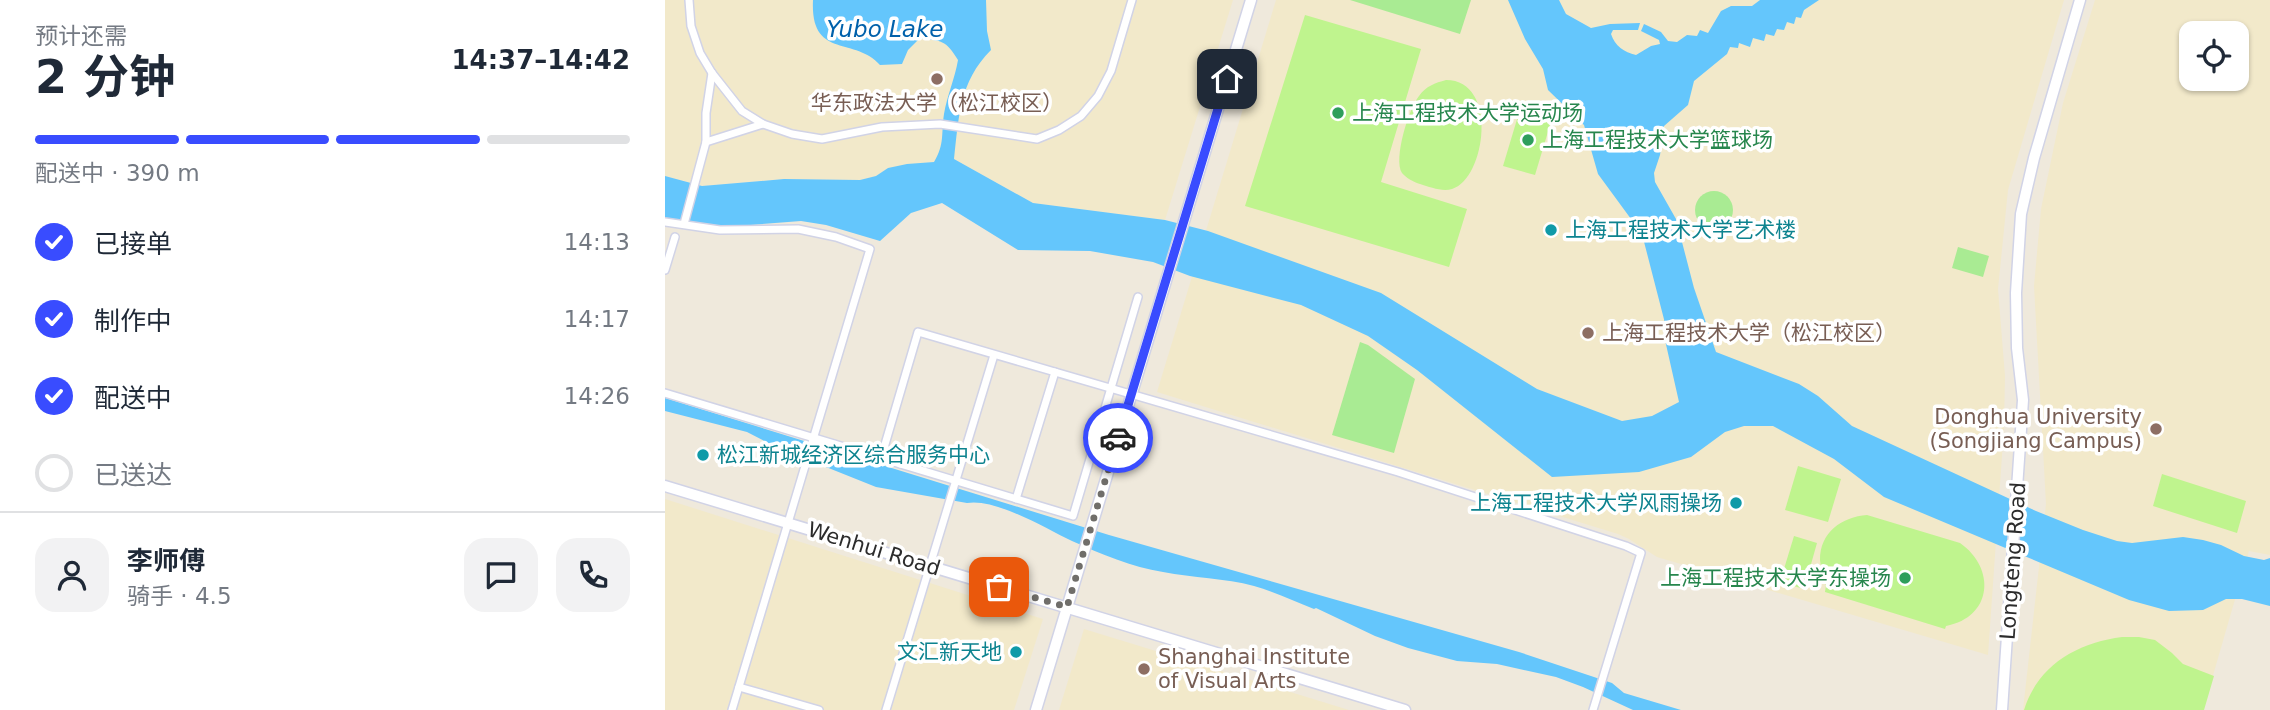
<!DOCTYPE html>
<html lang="zh">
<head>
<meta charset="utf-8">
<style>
  body { margin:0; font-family:"DejaVu Sans","Noto Sans SC",sans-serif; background:#f2f2f3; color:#1f2937; height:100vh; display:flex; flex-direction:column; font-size:26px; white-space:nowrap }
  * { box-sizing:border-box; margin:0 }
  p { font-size:23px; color:#747a83 }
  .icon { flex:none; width:38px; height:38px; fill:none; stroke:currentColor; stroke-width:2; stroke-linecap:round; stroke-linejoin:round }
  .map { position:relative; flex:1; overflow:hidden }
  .side { display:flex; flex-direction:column; background:#fff; width:665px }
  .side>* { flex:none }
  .buttons { position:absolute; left:1514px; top:21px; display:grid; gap:14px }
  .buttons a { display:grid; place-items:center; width:70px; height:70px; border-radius:14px; background:#fff; box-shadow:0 2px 5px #0004; font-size:35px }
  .pin { position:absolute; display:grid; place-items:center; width:60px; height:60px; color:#fff; margin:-30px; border-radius:14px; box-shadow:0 4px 10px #0006 }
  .courier { position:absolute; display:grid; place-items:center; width:70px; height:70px; margin:-35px; border:5px solid #394cff; border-radius:50%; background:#fff; color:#222; box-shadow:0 2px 9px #0007 }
  .overview em { font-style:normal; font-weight:700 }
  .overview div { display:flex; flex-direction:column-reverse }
  .overview { display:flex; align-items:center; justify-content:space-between; height:119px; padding:0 35px }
  h1 { font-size:46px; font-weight:700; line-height:52px }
  .bar { display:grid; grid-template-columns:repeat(4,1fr); gap:10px 7px; align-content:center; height:84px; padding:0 35px }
  .bar i { height:9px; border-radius:5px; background:#e0e1e3 }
  .bar .current { background:#394cff }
  .bar p { grid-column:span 4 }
  .line { display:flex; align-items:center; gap:18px; padding:0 35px; border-top:2px solid #e0e1e3 }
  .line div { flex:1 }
  .round { display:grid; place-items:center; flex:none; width:74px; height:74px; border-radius:21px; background:#f2f2f3 }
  ol { padding:0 35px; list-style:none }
  li { display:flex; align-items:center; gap:21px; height:77px }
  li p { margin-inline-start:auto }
  li .icon { padding:7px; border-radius:50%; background:#394cff; color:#fff; stroke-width:4 }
  li:last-child { color:#747a83 }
  li i { width:38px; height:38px; border:4px solid #e0e1e3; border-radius:50% }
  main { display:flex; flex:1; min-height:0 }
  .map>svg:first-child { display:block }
</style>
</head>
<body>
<main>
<section class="side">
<div class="overview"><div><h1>2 分钟</h1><p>预计还需</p></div><em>14:37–14:42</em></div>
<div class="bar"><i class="current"></i><i class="current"></i><i class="current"></i><i></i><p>配送中 · 390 m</p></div>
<ol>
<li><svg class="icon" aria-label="check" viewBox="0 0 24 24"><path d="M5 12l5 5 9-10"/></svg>已接单<p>14:13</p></li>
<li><svg class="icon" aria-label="check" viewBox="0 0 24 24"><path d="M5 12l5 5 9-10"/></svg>制作中<p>14:17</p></li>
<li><svg class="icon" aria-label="check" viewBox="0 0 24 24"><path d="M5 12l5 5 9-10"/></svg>配送中<p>14:26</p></li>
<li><i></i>已送达</li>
</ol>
<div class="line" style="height:126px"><a class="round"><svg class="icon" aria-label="person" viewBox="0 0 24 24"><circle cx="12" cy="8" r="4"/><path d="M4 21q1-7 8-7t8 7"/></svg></a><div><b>李师傅</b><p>骑手 · 4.5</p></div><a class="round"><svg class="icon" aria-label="chat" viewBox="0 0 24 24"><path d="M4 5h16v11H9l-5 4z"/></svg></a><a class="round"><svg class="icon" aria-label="phone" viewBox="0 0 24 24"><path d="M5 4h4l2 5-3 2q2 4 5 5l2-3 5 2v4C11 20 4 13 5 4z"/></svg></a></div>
</section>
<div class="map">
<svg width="1605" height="710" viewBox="0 0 1605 710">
  <rect width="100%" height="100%" fill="#efe9dc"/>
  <g fill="#f2e9ca" fill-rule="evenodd">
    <path d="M0 0H568L500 220 368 203 289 159 223 168 211 176 195 180 119 179 37 186 0 176Z"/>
    <path d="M611 0H1399L1343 190 1333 289 1340 376 1339 427 1323 655 992 557 964 539 953 534 492 392Z"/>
    <path d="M1430 0H1605V555L1584 551 1538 710H1358L1381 504 1369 286 1376 209 1398 103ZM1526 33H1572V79H1526Z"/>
    <path d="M0 499 378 619 349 710H0Z"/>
    <path d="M419 629 684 710H394Z"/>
  </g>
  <g fill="#a9eb93">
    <path d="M685 0H806L795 34Z"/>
    <circle cx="1049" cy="210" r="19"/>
    <path d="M1293 247 1324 256 1318 277 1287 268Z"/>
    <path d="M695 342 703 345 750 379 729 453 667 435Z"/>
  </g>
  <g fill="#bff48e">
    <path d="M640 15 756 49 716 182 802 209 784 267 580 206Z"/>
    <path d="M781 80C834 80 821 179 787 189 777 192 765 187 755 184 749 182 741 178 737 173 728 159 744 108 754 96 761 86 770 83 781 80Z"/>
    <path d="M856 106 888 115 870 175 838 166Z"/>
    <path d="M1133 466 1176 479 1163 522 1120 510Z"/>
    <path d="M1497 474 1581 501 1572 533 1488 506Z"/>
    <path d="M1202 515 1295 543C1331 568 1328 617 1281 626L1280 629 1160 592C1163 579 1156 572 1155 560 1155 532 1177 517 1202 515Z"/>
    <path d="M1129 536 1152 543 1139 589 1115 582Z"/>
    <path d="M1457 637H1474L1490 640 1507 653 1518 664 1549 676 1539 710H1359C1373 665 1412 643 1457 637Z"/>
  </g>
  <g fill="#64c6fc">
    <path d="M148 0H321L322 31 326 50C294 82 294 117 289 159L368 203 500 220 543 231 716 293 872 389 957 421 987 416 1014 402 1000 340 1002 335 1001 327 977 234 933 174 919 125 883 90 878 69 860 39 843 0H894L901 14 926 28 945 24 975 23 973 30H948L946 34C950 46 959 52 971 55L986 46 995 44 994 40 976 31 979 24 996 32 1003 41 1012 42 1022 35 1032 36 1035 30 1043 33 1056 11 1066 6H1087L1095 0H1154L1139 10 1136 18 1131 17 1129 24 1122 22 1119 30 1112 29 1109 36 1101 34 1099 41 1088 38 1085 47 1074 43 1073 48 1065 47 1062 54 1029 81 1023 105 999 126 995 155 989 173 990 182 1011 219 1029 288 1051 352 1134 384 1153 396 1187 426 1371 511 1418 530 1452 541 1467 543 1518 537 1538 540 1556 545 1579 556 1599 560 1605 558V606L1577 599H1561L1538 610 1504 611 1464 600 1219 497 1169 459 1108 426H1079L1060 432 1026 457 974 472 887 477 752 370 703 336 636 305 525 276 488 262 425 251 353 250 277 203 246 213 215 241 161 225 136 221 72 226H28L0 220V176L37 186 119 179 195 180 211 176 223 168 242 164 269 162C280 144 276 133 279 114 282 96 290 78 293 60 281 40 276 40 254 39L243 50 237 64 215 65C190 36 145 60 148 0Z"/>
    <path d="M0 398 444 535 854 652 947 683 959 693 1016 710H968L918 687 891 677 832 664 792 661 743 648 710 636 651 608 649 609C629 601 610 592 589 586 560 578 528 578 498 572 467 567 436 554 407 541 381 529 331 498 302 503L211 487 111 447 82 432 0 411Z"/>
  </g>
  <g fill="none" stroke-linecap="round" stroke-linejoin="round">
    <defs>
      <g id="minor">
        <path d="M24 0 26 26 35 53 47 73 77 111 98 124 127 134 157 139 217 127 275 124 372 139 394 130 416 116 433 96 446 71 467 0"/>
        <path d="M41 142 98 124"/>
        <path d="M0 222 55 230 133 229 171 237 205 249 67 710"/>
        <path d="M19 224 41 142V113L47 73"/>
        <path d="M0 270 10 237"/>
        <path d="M0 393 408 516 473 297"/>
        <path d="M216 458 253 332 390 372"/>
        <path d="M351 499 390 372 733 472 961 546 976 553 928 710"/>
        <path d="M74 687 154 710"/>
        <path d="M221 710 329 355"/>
      </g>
      <g id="secondary">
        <path d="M0 486 740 710"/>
        <path d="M371 710 586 0"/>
        <path d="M1337 710 1358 400 1352 348 1351 293 1356 214 1369 158 1415 0"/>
      </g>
    </defs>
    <use href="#minor" stroke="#d1d3e6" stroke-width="10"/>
    <use href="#secondary" stroke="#d1d3e6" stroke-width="13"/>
    <use href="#minor" stroke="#fff" stroke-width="7"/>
    <use href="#secondary" stroke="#fff" stroke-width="10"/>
  </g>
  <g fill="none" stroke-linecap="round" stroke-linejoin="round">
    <path stroke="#706e6a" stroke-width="7" stroke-dasharray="0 12.6" d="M334 587 402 607 453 438"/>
    <path stroke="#394cff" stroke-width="9" d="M453 438 562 79"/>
  </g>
  <g fill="#8d6e63" stroke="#fff" stroke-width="2.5">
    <circle cx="272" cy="79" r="7"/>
    <circle cx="923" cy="333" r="7"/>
    <circle cx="1491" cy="429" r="7"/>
    <circle cx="479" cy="669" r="7"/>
  </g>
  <g fill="#2e9e5b" stroke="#fff" stroke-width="2.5">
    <circle cx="673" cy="113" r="7"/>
    <circle cx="863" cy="140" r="7"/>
    <circle cx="1240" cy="578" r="7"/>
  </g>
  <g fill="#0f9aa8" stroke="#fff" stroke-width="2.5">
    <circle cx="886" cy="230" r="7"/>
    <circle cx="38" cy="455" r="7"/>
    <circle cx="1071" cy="503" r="7"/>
    <circle cx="351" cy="652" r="7"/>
  </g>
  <g text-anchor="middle" stroke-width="7" stroke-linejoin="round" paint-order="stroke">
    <g font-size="21" fill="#785e54" stroke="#fff" text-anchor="start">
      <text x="272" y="110" text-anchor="middle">华东政法大学（松江校区）</text>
      <text x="937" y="340">上海工程技术大学（松江校区）</text>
      <text x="1477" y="424" text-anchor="end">Donghua University<tspan x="1477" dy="24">(Songjiang Campus)</tspan></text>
      <text x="493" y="664">Shanghai Institute<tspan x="493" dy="24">of Visual Arts</tspan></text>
    </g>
    <g font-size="21" fill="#27864d" stroke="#fff" text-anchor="start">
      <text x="687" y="120">上海工程技术大学运动场</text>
      <text x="877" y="147">上海工程技术大学篮球场</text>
      <text x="1226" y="585" text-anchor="end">上海工程技术大学东操场</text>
    </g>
    <g font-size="21" fill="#0d838f" stroke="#fff" text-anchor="start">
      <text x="900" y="237">上海工程技术大学艺术楼</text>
      <text x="52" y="462">松江新城经济区综合服务中心</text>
      <text x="1057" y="510" text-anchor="end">上海工程技术大学风雨操场</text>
      <text x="337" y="659" text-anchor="end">文汇新天地</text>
    </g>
    <g font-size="21" fill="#2c2c2c" stroke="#fff">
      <text transform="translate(209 549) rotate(17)" y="7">Wenhui Road</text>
      <text transform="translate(1348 561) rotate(-86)" y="7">Longteng Road</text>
    </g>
    <g font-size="23" font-style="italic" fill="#0061ab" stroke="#fff">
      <text x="220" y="37">Yubo Lake</text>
    </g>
  </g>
</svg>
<div class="buttons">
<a><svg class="icon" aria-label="locate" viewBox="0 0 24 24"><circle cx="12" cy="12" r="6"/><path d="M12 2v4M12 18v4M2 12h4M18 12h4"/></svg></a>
</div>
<div class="pin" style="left:334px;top:587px;background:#ea580c"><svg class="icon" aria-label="bag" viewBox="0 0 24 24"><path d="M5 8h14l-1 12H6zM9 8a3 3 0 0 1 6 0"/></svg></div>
<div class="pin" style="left:562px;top:79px;background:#1f2937"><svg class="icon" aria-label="home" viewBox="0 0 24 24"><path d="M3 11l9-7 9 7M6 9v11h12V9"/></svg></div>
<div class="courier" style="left:453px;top:438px"><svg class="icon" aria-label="car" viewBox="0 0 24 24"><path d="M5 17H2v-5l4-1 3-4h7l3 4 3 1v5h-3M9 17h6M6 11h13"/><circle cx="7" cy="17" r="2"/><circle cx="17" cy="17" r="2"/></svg></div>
</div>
</main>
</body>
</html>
